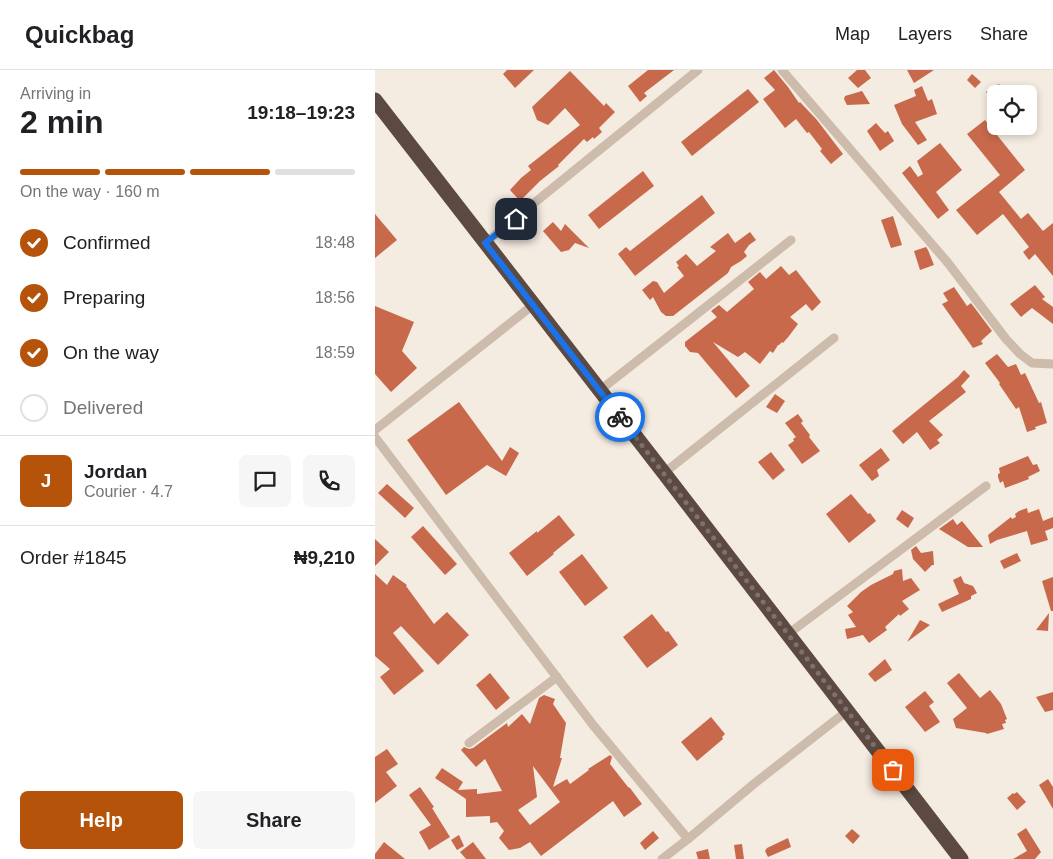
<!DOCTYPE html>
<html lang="en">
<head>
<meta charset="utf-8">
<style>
  body { margin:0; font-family:Arial,sans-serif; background:#f6f6f6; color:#202124; height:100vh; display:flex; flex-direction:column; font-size:19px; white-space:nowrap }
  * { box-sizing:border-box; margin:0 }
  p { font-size:16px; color:#757577 }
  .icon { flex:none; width:28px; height:28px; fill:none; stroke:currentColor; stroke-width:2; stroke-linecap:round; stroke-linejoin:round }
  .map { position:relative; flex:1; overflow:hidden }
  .panel { display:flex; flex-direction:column; background:#fff; width:375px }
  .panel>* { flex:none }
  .controls { position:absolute; left:612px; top:15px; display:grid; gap:10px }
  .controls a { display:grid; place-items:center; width:50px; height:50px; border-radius:8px; background:#fff; box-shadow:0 2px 8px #0003; font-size:25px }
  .pin { position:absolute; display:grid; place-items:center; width:42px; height:42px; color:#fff; margin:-21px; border-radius:10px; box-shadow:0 2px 8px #0006 }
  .courier { position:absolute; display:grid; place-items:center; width:50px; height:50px; margin:-25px; border:4px solid #1a73e8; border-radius:50%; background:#fff; color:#222; box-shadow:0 1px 6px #0007 }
  .headline em { font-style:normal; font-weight:600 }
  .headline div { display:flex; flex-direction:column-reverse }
  .headline { display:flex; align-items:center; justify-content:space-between; height:85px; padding:0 20px }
  h1 { font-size:32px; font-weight:600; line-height:38px }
  .bar { display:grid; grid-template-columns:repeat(4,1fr); gap:8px 5px; align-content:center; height:60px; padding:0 20px }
  .bar i { height:6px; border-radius:4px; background:#e0e0e0 }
  .bar .active { background:#b45309 }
  .bar p { grid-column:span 4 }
  .line { display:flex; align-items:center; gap:12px; padding:0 20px; border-top:1px solid #e0e0e0 }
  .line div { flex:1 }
  .round { display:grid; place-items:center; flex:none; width:52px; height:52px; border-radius:8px; background:#f6f6f6 }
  ol { padding:0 20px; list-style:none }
  li { display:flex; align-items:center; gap:15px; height:55px }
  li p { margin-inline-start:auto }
  li .icon { padding:5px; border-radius:50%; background:#b45309; color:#fff; stroke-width:4 }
  li:last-child { color:#757577 }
  li i { width:28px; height:28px; border:2px solid #e0e0e0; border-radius:50% }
  .cta { display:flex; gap:10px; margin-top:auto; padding:10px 20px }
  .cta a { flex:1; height:58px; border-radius:8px; background:#b45309; color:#fff; font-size:20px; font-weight:600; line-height:58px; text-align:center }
  .cta a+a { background:#f6f6f6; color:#202124 }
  header { display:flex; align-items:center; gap:30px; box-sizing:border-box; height:70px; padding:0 25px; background:#fff; border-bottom:1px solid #e0e0e0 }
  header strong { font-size:24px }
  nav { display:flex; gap:28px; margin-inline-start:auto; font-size:18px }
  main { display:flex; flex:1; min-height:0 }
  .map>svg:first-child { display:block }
</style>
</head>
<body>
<header>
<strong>Quickbag</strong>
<nav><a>Map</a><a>Layers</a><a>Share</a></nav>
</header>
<main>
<section class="panel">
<div class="headline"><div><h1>2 min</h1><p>Arriving in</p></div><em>19:18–19:23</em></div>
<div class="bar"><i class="active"></i><i class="active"></i><i class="active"></i><i></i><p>On the way · 160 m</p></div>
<ol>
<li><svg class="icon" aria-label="check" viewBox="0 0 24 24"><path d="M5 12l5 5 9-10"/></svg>Confirmed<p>18:48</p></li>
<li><svg class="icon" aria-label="check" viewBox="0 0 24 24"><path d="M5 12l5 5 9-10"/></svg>Preparing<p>18:56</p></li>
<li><svg class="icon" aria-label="check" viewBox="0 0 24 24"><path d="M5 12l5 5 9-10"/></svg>On the way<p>18:59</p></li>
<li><i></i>Delivered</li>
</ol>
<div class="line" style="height:90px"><b class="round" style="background:#b45309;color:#fff">J</b><div><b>Jordan</b><p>Courier · 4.7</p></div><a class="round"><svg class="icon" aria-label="chat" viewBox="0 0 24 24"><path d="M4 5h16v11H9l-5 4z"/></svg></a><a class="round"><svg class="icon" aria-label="phone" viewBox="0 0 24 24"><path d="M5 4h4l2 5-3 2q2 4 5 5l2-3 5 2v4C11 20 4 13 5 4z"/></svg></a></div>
<div class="line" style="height:65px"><div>Order #1845</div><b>₦9,210</b></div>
<div class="cta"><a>Help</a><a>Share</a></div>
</section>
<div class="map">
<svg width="678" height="789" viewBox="0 0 678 789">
  <rect width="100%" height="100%" fill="#f4ebe1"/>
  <g fill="#c8694b" fill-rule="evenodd">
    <path d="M132 0H159L140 18 128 4Z"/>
    <path d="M273 0H299L269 23 272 26 265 32 253 16Z"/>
    <path d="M399 0 413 17 424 33 425 32 442 50 468 84 456 94 445 81 447 79 434 62 432 63 421 49 410 58 388 29 400 20 389 8Z"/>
    <path d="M482 0H490L496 8 483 18 473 8Z"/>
    <path d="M532 0H559L539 13Z"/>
    <path d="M195 1 229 36 231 33 240 42 224 58 227 62 219 69 218 67 212 72 209 69 183 95 184 96 165 111 145 131 135 120 146 108 156 100 153 96 205 55 190 38 173 55 162 50 157 37Z"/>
    <path d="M597 4 606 12 600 18 592 10Z"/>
    <path d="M624 14 628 21 624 24H621V26L616 29 611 22Z"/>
    <path d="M547 16 553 31 557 29 562 44 540 52 552 70 543 75 527 54 519 35 541 26 539 20Z"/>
    <path d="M373 19 384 32 317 86 306 72Z"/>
    <path d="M487 21 495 34 472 35 469 29 470 26Z"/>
    <path d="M610 50 650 100 624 122 646 149 653 143 668 161 678 153V206L660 184 654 190 648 182 654 177 628 144 602 165 581 140 625 105 592 64Z"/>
    <path d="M501 53 510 63 513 61 519 71 505 81 492 61Z"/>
    <path d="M565 73 587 100 561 122 574 140 563 149 527 103 535 96 543 107 548 104 542 91Z"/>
    <path d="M268 101 279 116 224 159 213 145Z"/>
    <path d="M327 125 340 143 260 206 243 184 251 177 255 181Z"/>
    <path d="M0 144 22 170 0 188Z"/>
    <path d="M518 146 527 175 516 178 506 150Z"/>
    <path d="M178 152 186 161 190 154 214 178 200 173 194 180 186 182 168 161Z"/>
    <path d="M375 162 381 170 374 175 369 182 372 186 366 191 356 197 353 203 298 246H291L286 242 278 227 275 230 267 220 278 211 282 212 289 223 309 206 302 197 304 196 301 192 311 184 322 196 341 181 335 177 353 163 360 173Z"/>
    <path d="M551 177 553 180 559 195 545 200 539 181Z"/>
    <path d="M406 196 414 205 421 200 446 232 437 241 431 234 415 247 423 254 414 266 408 273 407 272 404 275H403L398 283 395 281 385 294 370 282 363 287 338 272 375 316 361 328 323 283 315 282 310 276V272L342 247 336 241 344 235 352 242 379 219 373 212 385 202 391 209Z"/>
    <path d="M660 215 670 227 667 229 678 237V254L657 238 646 247 635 234Z"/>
    <path d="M579 217 592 236 596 233 617 261 606 271 608 274 598 278 567 234 573 231 568 223Z"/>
    <path d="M0 236 39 252 27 281 42 298 16 322 0 304Z"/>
    <path d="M622 284 633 297 641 294 646 305 650 303 664 333 666 332 672 353 660 357 661 359 652 362 644 337 641 339 624 314 625 313 610 293Z"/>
    <path d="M589 300 595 306 586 316 591 322 554 351 568 365 562 370 565 373 555 380 542 362 528 374 517 361 583 307Z"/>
    <path d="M400 324 410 331 402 343 391 337Z"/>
    <path d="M84 332 127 391 135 377 144 383 131 406 112 395 71 425 32 370Z"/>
    <path d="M423 344 428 351 426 353 435 365 434 367 445 381 427 394 413 375 419 371 418 369 421 367 410 353Z"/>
    <path d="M506 378 515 390 502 400 504 406 497 411 484 395Z"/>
    <path d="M396 382 410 400 398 410 383 392Z"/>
    <path d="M653 386 658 395 662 394 665 401 653 407 654 409 630 418 628 411 625 413 623 407V404L625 403 624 398Z"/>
    <path d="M12 414 39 438 30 448 3 423Z"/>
    <path d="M476 424 493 444 495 443 501 451 474 473 451 444Z"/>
    <path d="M652 438 653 443 664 439 668 451 678 447V458L670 461 673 470 656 475 652 461 622 470 615 474 613 465 636 447 637 449 641 447 640 444 644 441Z"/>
    <path d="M527 440 539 448 533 458 521 449Z"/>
    <path d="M184 445 200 465 178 483 179 484 152 506 134 483 162 461V463Z"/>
    <path d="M578 449 582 455 587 451 608 477H593L564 459Z"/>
    <path d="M48 456 82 494 70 505 36 467Z"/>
    <path d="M0 469 14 482 0 496Z"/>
    <path d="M541 476 546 483 558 481 559 495H557L550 502 538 489 536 480Z"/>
    <path d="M642 483 646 491 629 499 625 491Z"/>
    <path d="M207 484 233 518 210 536 184 502Z"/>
    <path d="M527 499 528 511 536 508 545 520 527 531 534 539 525 546 524 544 510 557 512 560 494 573 488 565 472 569 470 559 481 557 473 545 478 542 472 536 486 522 496 515 518 504 519 501Z"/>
    <path d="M0 504 12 515 18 505 32 515 31 516 59 554 72 542 94 565 63 595 26 556 18 563 49 601 19 625 5 607 15 599 0 586Z"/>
    <path d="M586 506 589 513 598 516 602 523 596 526V529L567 542 563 534 584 524 578 510Z"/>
    <path d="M678 507V541H676L667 511Z"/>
    <path d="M674 543 673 561 661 560Z"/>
    <path d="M277 544 291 562 293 561 303 575 272 598 248 567Z"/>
    <path d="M545 550 555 555 532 572Z"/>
    <path d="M510 589 517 600 500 612 493 604Z"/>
    <path d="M115 603 135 628 121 640 101 615Z"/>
    <path d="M584 603 605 628 615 620 626 634 632 649 630 650 631 653 627 654 629 659 612 664 611 663 581 658 578 649 592 638 572 613Z"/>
    <path d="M550 621 559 632 554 636 565 652 550 662 530 637Z"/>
    <path d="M678 622V640L670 642 661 627Z"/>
    <path d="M169 625 180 629 178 634 191 653 185 688H187L178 717 192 709 195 714 214 700 213 699 235 685 237 687 235 694 253 717 255 718 267 734 249 747 238 731 166 786 155 772 145 778 134 780 124 768 129 761 122 752 115 753V746L91 747V729L60 708 67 698 88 712 83 720 102 719V724L127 721 110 689 101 697 86 680 89 677 94 679 98 678 132 653 133 657 147 644 155 654 164 628ZM158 696 185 732 155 755 143 740 162 727Z"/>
    <path d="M336 647 350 664 347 667 348 669 322 691 306 672Z"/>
    <path d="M12 679 23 694 11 702 22 716 0 733V687Z"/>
    <path d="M673 709 678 717V739L664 715Z"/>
    <path d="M45 717 59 737 57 738 75 767 54 780 44 762 56 755 34 725Z"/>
    <path d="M642 722 651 732 642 740 632 728 638 723 639 724Z"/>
    <path d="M651 758 666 782 660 789H638L652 781 642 764Z"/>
    <path d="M477 759 485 766 478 774 470 766Z"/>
    <path d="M278 761 284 768 270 780 265 773Z"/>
    <path d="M84 765 89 776 82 780 76 770Z"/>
    <path d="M413 768 416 777 393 787 390 781 392 778Z"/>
    <path d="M9 772 30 789H0V784Z"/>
    <path d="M98 772 111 789H91L85 782Z"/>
    <path d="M367 774 369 789H361L359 775Z"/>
    <path d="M333 779 335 789H323L321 782Z"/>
  </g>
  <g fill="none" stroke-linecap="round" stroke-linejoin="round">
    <g stroke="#cdbbac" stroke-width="9">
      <path d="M407 0 573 193 631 269 645 284 657 293 678 294"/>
      <path d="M110 173 323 0"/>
      <path d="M224 321 416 170"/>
      <path d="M0 360 158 235"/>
      <path d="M0 367 218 655 313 769"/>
      <path d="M289 403 459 268"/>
      <path d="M413 564 611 416"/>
      <path d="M94 673 182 607"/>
      <path d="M287 789 313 769 380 713 472 641"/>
    </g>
    <path stroke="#5c4a42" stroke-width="15" d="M0 30 289 403 586 789"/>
  </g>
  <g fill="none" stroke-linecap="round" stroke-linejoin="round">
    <path stroke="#7c716b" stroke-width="5" stroke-dasharray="0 9" d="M245 347 518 700"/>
    <path stroke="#1a73e8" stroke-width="6" d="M141 149 110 173 245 347"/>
  </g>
</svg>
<div class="controls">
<a><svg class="icon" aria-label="locate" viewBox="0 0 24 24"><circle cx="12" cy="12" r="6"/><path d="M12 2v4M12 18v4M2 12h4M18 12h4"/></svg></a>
</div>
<div class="pin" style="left:518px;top:700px;background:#ea580c"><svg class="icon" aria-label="bag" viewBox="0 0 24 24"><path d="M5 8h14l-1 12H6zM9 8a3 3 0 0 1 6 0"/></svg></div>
<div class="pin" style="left:141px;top:149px;background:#1f2937"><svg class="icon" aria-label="home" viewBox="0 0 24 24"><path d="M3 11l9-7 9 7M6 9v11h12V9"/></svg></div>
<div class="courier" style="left:245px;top:347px"><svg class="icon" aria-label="bike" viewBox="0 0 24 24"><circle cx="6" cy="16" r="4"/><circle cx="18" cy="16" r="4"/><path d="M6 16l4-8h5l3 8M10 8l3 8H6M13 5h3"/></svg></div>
</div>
</main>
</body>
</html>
